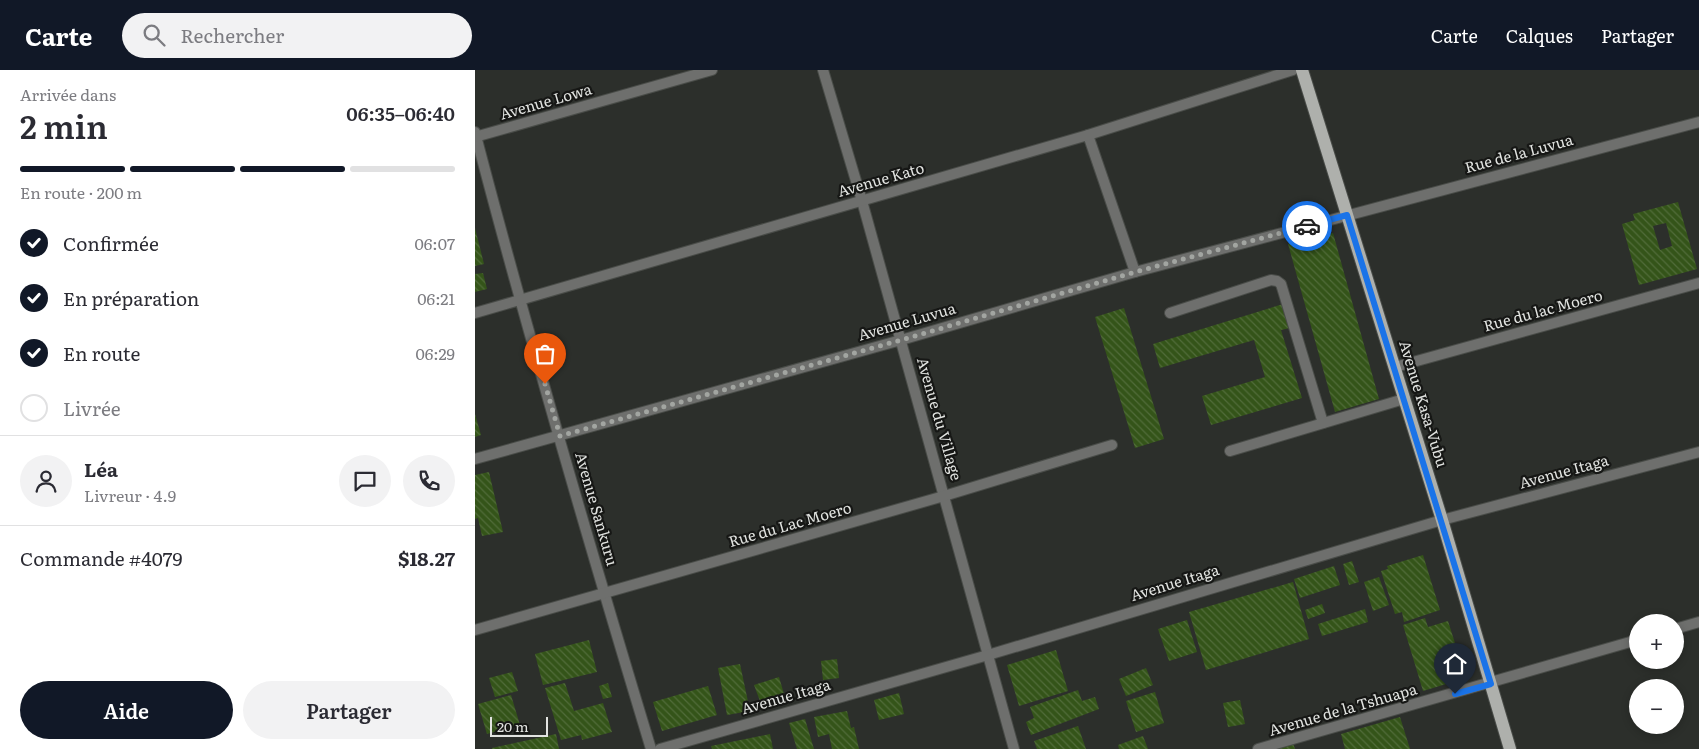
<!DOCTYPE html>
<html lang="fr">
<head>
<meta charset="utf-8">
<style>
  body { margin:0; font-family:Literata,serif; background:#f2f2f3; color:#2b2b33; height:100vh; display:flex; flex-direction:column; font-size:19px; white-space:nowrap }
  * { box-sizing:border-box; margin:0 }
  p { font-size:16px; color:#7c7c81 }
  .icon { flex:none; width:28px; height:28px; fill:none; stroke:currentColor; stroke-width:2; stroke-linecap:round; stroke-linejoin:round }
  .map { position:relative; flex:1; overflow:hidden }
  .sheet { display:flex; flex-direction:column; background:#fff; width:475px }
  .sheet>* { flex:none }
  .buttons { position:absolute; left:1154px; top:544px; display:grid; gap:10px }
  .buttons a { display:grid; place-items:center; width:55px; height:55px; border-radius:50%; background:#fff; box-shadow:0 2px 8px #0003; font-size:25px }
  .scale { position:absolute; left:15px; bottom:12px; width:58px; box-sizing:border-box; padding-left:5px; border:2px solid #e2e4e1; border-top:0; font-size:14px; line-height:18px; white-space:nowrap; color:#e2e4e1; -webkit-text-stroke:4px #161715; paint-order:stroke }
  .pin { position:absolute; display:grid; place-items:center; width:42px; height:42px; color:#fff; margin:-51px -21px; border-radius:50% 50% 50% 0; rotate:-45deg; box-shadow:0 0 5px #0007 }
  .pin .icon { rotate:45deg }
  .courier { position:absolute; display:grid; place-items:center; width:50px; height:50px; margin:-25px; border:4px solid #1a73e8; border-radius:50%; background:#fff; color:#222; box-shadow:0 1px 6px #0007 }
  .summary em { font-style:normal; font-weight:600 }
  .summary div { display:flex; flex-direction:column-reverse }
  .summary { display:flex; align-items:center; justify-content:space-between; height:85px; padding:0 20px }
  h1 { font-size:32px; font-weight:600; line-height:38px }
  .bar { display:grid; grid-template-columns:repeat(4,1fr); gap:8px 5px; align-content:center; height:60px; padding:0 20px }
  .bar i { height:6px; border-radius:4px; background:#e1e1e2 }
  .bar .current { background:#111827 }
  .bar p { grid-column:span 4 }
  .line { display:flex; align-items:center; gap:12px; padding:0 20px; border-top:1px solid #e1e1e2 }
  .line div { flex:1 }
  .round { display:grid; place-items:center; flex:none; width:52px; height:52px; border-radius:26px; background:#f2f2f3 }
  ol { padding:0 20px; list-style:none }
  li { display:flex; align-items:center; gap:15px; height:55px }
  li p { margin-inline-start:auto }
  li .icon { padding:5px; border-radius:50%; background:#111827; color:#fff; stroke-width:4 }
  li:last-child { color:#7c7c81 }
  li i { width:28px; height:28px; border:2px solid #e1e1e2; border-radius:50% }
  .button { display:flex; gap:10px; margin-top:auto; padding:10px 20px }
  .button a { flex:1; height:58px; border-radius:30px; background:#111827; color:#fff; font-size:20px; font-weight:600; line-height:58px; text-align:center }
  .button a+a { background:#f2f2f3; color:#2b2b33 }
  header { display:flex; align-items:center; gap:30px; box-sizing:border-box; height:70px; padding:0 25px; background:#111827; color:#fff }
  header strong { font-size:24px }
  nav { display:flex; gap:28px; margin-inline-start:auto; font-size:18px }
  .search { width:350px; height:45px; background:#f2f2f3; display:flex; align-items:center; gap:12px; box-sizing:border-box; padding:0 18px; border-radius:28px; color:#7c7c81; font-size:19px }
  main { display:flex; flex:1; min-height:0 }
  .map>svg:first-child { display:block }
</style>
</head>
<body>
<header>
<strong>Carte</strong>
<div class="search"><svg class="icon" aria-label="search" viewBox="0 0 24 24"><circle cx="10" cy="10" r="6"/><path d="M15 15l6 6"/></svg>Rechercher</div>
<nav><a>Carte</a><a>Calques</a><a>Partager</a></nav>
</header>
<main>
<section class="sheet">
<div class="summary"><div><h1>2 min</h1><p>Arrivée dans</p></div><em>06:35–06:40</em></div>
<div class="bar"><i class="current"></i><i class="current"></i><i class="current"></i><i></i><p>En route · 200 m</p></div>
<ol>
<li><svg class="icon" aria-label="check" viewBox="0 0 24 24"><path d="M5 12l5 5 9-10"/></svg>Confirmée<p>06:07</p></li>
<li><svg class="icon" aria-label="check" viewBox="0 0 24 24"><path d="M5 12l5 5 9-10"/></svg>En préparation<p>06:21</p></li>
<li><svg class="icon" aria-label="check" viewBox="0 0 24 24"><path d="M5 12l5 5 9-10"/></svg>En route<p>06:29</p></li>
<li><i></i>Livrée</li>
</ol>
<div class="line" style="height:90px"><a class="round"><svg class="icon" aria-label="person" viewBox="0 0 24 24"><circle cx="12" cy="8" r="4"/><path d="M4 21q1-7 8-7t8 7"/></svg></a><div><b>Léa</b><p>Livreur · 4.9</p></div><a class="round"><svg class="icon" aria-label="chat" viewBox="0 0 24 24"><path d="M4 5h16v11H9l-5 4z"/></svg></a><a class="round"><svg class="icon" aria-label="phone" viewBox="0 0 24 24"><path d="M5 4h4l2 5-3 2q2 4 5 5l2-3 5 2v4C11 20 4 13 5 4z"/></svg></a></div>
<div class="line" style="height:65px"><div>Commande #4079</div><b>$18.27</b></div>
<div class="button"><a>Aide</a><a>Partager</a></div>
</section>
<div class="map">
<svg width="1224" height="679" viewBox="0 0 1224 679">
  <defs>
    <pattern id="building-back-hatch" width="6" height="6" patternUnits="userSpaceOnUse" patternTransform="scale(1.25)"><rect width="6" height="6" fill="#345419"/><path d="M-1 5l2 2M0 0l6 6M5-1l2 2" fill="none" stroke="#516c3a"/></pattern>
  </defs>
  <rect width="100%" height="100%" fill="#2c2f2b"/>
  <g fill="url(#building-back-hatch)" fill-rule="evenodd">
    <path d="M1203 132 1222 199 1164 215 1147 154 1160 150 1158 144ZM1191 153 1197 176 1185 180 1178 156Z"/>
    <path d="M0 158 9 194 0 196Z"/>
    <path d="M858 163 904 329 860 342 813 174Z"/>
    <path d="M8 203 12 219 0 222V204Z"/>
    <path d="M808 234 815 258 806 260 827 328 736 355 727 326 790 307 779 270 685 298 678 274Z"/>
    <path d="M649 238 689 369 660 378 620 247Z"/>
    <path d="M0 344 6 365 0 367Z"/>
    <path d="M14 402 28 462 7 466 3 448 0 449V405Z"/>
    <path d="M948 485 965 540 929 552 927 542 920 544 906 501 913 499 912 496Z"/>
    <path d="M877 491 884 512 874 515 868 494Z"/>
    <path d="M859 496 865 515 825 528 819 509Z"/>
    <path d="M904 507 914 535 898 541 889 512Z"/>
    <path d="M818 512 834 569 731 600 714 542Z"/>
    <path d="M847 534 850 543 833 549 830 540Z"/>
    <path d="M890 539 893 552 847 566 843 554Z"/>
    <path d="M950 548 953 557 973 551 991 608 948 621 928 555Z"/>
    <path d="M712 550 722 582 694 591 683 559Z"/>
    <path d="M114 570 122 602 68 615 60 584Z"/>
    <path d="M581 580 593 621 544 636 532 595Z"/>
    <path d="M362 589 364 608 348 610 346 591Z"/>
    <path d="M265 594 275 641 252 645 243 598Z"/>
    <path d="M671 598 678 615 651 626 644 609Z"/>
    <path d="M37 602 43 621 20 627 14 608Z"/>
    <path d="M304 607 309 624 285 631 279 615Z"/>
    <path d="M90 613 99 641 128 633 137 662 107 670 106 665 86 670 70 618Z"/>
    <path d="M133 613 137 627 128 629 124 616Z"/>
    <path d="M233 616 242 645 187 661 178 632Z"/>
    <path d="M603 620 607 631 620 627 624 639 556 665 551 652 559 648 555 637Z"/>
    <path d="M680 622 689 653 661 662 651 631Z"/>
    <path d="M424 623 429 644 404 650 399 630Z"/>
    <path d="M36 625 45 655 12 664 3 634Z"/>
    <path d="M765 630 770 654 753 657 748 633Z"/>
    <path d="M372 641 376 658 379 657 384 679H357L354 664 343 667 339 647Z"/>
    <path d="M925 647 935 679H870L866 664Z"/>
    <path d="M330 649 339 679H322L314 653Z"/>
    <path d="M603 656 611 679H562L559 671Z"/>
    <path d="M81 664 84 679H17V678Z"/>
    <path d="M295 664 298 679H237L236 676Z"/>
    <path d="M668 666 673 679H644L643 675Z"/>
    <path d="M818 673 820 679H798Z"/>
  </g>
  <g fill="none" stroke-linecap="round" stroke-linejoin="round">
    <defs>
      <g id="service">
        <path d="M695 243 796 210 802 211 806 214 848 353"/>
        <path d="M755 381 929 329"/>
      </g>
      <g id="minor">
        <path d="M348 0 387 131 539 679"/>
        <path d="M0 62C54 269 114 474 176 679"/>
        <path d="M613 65 660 202"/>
        <path d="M0 67 237 0"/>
        <path d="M0 243 613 65 818 0"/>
        <path d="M920 297 1224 213"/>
        <path d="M0 389 426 270 660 202 1224 52"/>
        <path d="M1200 559 1224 552"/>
        <path d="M0 560 469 426 637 375"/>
        <path d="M783 679 1162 570"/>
      </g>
      <path id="tertiary" d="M185 679 513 585 967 450 1224 382"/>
      <path id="primary" d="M827 0 967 450 1035 679"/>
    </defs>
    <use href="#service" stroke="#494c48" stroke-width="12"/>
    <use href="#minor" stroke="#494c48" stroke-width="12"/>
    <use href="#tertiary" stroke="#494c48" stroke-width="12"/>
    <use href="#primary" stroke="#494c48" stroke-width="14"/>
    <use href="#service" stroke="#6e6f6d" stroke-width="10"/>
    <use href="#minor" stroke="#6e6f6d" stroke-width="10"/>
    <use href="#tertiary" stroke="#6e6f6d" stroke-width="10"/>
    <use href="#primary" stroke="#aeb0ac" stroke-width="12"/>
  </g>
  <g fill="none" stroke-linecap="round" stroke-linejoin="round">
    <path stroke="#a2a5a1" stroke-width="5" stroke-dasharray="0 9" d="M70 314 85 366 426 270 660 202 832 156"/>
    <path stroke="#1a73e8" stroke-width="6" d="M832 156 872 145 1016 614 980 624"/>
  </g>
  <g text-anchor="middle" stroke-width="4.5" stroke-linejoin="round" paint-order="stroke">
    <g font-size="15" fill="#e2e4e1" stroke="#161715">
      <text transform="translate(71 32) rotate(-16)" y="5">Avenue Lowa</text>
      <text transform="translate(1044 84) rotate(-15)" y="5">Rue de la Luvua</text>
      <text transform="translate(406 110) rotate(-16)" y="5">Avenue Kato</text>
      <text transform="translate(1068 241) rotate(-15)" y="5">Rue du lac Moero</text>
      <text transform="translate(432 252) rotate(-16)" y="5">Avenue Luvua</text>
      <text transform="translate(948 334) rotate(73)" y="5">Avenue Kasa-Vubu</text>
      <text transform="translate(464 349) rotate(74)" y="5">Avenue du Village</text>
      <text transform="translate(1089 402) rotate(-15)" y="5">Avenue Itaga</text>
      <text transform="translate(121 439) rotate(74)" y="5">Avenue Sankuru</text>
      <text transform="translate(315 455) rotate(-16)" y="5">Rue du Lac Moero</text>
      <text transform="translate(700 513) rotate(-17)" y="5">Avenue Itaga</text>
      <text transform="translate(311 627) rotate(-16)" y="5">Avenue Itaga</text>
      <text transform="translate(868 640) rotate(-16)" y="5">Avenue de la Tshuapa</text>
    </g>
  </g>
</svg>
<div class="buttons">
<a>+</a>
<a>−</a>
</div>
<div class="scale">20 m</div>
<div class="pin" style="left:70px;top:314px;background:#ea580c"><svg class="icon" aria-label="bag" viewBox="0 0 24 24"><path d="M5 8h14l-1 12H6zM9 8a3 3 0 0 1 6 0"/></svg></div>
<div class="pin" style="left:980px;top:624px;background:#1f2937"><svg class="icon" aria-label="home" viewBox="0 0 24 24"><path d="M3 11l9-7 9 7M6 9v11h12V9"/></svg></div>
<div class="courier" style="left:832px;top:156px"><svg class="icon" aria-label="car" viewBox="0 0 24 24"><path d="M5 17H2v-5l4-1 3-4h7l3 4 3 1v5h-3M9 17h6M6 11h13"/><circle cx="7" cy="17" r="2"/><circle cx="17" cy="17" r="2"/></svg></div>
</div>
</main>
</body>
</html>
